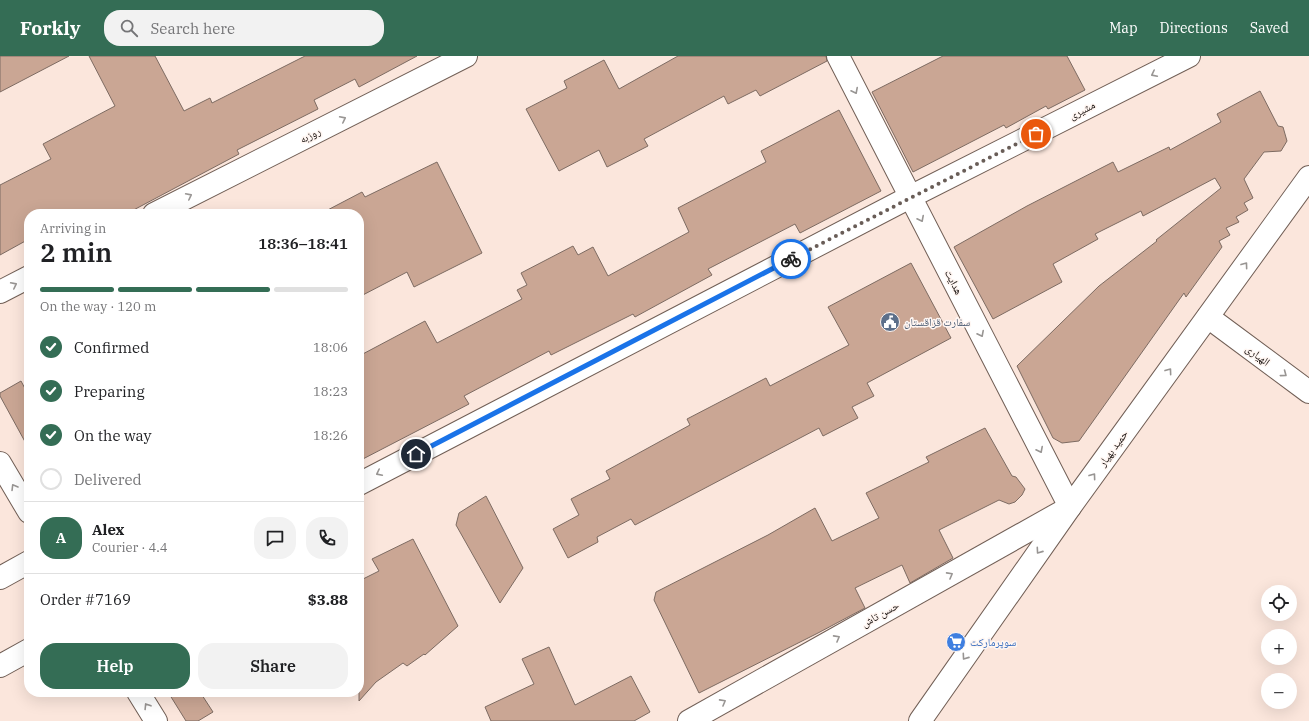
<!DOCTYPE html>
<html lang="en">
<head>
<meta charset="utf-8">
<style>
  body { margin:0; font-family:"IBM Plex Serif","Noto Naskh Arabic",serif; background:#f2f2f2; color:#202124; height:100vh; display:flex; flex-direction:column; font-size:15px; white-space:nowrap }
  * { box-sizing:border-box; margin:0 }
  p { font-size:13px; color:#757577 }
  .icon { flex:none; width:22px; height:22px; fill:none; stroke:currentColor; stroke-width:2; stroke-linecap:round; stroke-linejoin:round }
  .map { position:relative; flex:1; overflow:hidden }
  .sheet { position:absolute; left:24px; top:153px; width:340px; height:488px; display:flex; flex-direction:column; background:#fff; border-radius:16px; box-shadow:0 4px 16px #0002 }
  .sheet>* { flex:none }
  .tools { position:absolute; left:1261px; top:529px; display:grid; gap:8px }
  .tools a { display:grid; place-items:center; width:36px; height:36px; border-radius:50%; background:#fff; box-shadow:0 4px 16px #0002; font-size:20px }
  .pin { position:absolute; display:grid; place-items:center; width:34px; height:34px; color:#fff; margin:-17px; border:2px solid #fff; border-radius:50%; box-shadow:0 1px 4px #0007 }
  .courier { position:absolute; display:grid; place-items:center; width:40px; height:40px; margin:-20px; border:3px solid #1a73e8; border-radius:50%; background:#fff; color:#222; box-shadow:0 1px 5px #0007 }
  .head em { font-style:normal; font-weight:600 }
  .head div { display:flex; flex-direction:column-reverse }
  .head { display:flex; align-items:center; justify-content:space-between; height:68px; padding:0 16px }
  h1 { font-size:26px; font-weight:600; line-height:30px }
  .bar { display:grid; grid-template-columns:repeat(4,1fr); gap:6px 4px; align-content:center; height:48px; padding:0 16px }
  .bar i { height:5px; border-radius:3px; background:#e0e0e0 }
  .bar .current { background:#346d55 }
  .bar p { grid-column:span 4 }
  .line { display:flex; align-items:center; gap:10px; padding:0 16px; border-top:1px solid #e0e0e0 }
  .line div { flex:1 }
  .round { display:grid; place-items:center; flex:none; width:42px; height:42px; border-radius:16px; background:#f2f2f2 }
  ol { padding:0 16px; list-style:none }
  li { display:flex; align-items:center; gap:12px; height:44px }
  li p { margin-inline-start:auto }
  li .icon { padding:4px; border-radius:50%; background:#346d55; color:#fff; stroke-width:4 }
  li:last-child { color:#757577 }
  li i { width:22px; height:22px; border:2px solid #e0e0e0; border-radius:50% }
  .button { display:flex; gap:8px; margin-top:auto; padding:8px 16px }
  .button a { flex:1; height:46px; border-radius:16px; background:#346d55; color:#fff; font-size:16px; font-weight:600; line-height:46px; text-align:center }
  .button a+a { background:#f2f2f2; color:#202124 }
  header { display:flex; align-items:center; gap:24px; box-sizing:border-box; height:56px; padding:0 20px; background:#346d55; color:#fff }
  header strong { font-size:19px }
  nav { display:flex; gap:22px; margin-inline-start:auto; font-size:14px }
  .search { width:280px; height:36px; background:#f2f2f2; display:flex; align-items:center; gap:10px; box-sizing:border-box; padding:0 14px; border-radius:16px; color:#757577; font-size:15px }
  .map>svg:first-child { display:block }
</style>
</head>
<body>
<header>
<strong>Forkly</strong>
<div class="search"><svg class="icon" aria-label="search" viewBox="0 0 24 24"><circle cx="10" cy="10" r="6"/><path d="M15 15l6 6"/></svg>Search here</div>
<nav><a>Map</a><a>Directions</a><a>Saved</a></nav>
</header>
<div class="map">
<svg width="1309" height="665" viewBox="0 0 1309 665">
  <rect width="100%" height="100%" fill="#fbe6dc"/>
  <g fill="#caa694" stroke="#7d6b62">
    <path d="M0 0H69L0 36Z"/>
    <path d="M89 0H155L184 55 210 42 212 47 305 0H417L359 31 355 23 314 44 318 53 237 94 239 98 126 158H29V183L0 199V129L51 103 43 88 115 50Z"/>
    <path d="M678 0H826L827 5 760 40 756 34 728 48 724 40 644 83 648 90 607 111 599 94 559 115 526 53 567 32 564 25 604 4 619 33Z"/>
    <path d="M943 0H1067L1085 34 1048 53 1046 50 1006 72 1004 69 913 116 872 36Z"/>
    <path d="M1260 35 1278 70 1283 71 1287 85 1281 95 1264 96 1244 123 1253 142 1244 147 1248 154 1236 161 1239 166 1226 172 1230 179 1219 185 1222 191 1186 241 1184 237 1079 385 1062 387 1053 382 1017 310 1099 230 1157 185 1156 184 1221 132 1215 122 1143 160 1141 155 1095 178 1098 183 1053 208 1062 226 993 263 954 191 1027 150 1113 106 1118 116 1169 91 1170 94 1221 66 1217 58Z"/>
    <path d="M839 54 881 135 800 177 795 168 708 213 712 219 635 261 633 258 551 299 549 295 464 340 469 348 359 405V300L425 265 437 287 522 243 517 234 527 229 521 217 573 190 578 199 593 191 608 220 689 176 678 152 766 106 761 95Z"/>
    <path d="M437 106 482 197 414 231 407 216 359 241V158H320L362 136 365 141Z"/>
    <path d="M911 207 951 282 867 327 874 340 852 351 858 362 823 380 819 372 635 469 631 463 597 481 598 486 568 502 553 473 579 459 571 443 610 423 606 415 690 369 687 363 766 322 770 330 849 289 828 251Z"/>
    <path d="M21 325 29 340V393L0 340V337Z"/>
    <path d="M985 372 1012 420 1016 421 1025 433 1022 439 1015 446 1009 448 999 444 939 474 953 502 910 527 902 509 855 532 865 552 818 577 699 637 654 544 656 536 768 479 815 452 832 485 879 462 866 437 929 406 926 401Z"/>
    <path d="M486 440 523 512 500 547 456 469 459 457Z"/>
    <path d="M413 483 458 570 425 599 424 598 407 610 403 607 376 626 359 645V525L379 515 372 503Z"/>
    <path d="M549 591 575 649 631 620 650 656 634 665H491L485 651 534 628 522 603Z"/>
    <path d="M168 636H200L213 656 198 665H186Z"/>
  </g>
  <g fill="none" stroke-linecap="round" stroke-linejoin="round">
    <defs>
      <g id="minor">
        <path d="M838 0 1070 451"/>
        <path d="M154 158 466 0"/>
        <path d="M0 236 29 221"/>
        <path d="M1208 261 1309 336"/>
        <path d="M0 407 29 456"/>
        <path d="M359 428 910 141 1189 0"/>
        <path d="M0 522 29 506"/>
        <path d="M0 610 29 594"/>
        <path d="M138 636 156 665"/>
        <path d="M689 665 1065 454"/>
        <path d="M920 665 1070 451 1309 121"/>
      </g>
    </defs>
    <use href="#minor" stroke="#715f56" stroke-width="24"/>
    <use href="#minor" stroke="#fff" stroke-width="22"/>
  </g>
  <defs><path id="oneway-chevron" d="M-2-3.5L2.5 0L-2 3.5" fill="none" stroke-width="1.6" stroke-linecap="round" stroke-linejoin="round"/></defs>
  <g stroke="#989593">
    <use href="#oneway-chevron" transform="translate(1154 18) rotate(153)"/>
    <use href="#oneway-chevron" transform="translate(855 35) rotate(63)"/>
    <use href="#oneway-chevron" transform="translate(343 63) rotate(-27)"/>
    <use href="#oneway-chevron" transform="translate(189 140) rotate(-27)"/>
    <use href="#oneway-chevron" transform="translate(921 163) rotate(63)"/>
    <use href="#oneway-chevron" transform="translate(1245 209) rotate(-54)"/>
    <use href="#oneway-chevron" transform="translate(14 229) rotate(-27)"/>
    <use href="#oneway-chevron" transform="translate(981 278) rotate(63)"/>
    <use href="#oneway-chevron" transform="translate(1169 315) rotate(-54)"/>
    <use href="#oneway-chevron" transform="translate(1284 318) rotate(37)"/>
    <use href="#oneway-chevron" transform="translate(1040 394) rotate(63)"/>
    <use href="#oneway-chevron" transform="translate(379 417) rotate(153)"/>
    <use href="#oneway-chevron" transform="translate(1093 420) rotate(-54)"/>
    <use href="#oneway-chevron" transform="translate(14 431) rotate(-121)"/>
    <use href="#oneway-chevron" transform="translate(1039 495) rotate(125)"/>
    <use href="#oneway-chevron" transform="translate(950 519) rotate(-29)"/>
    <use href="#oneway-chevron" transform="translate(837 582) rotate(-29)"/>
    <use href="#oneway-chevron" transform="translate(965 601) rotate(125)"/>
    <use href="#oneway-chevron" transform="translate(723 646) rotate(-29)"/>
    <use href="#oneway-chevron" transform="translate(147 650) rotate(-122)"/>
  </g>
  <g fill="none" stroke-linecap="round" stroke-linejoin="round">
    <path stroke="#695d57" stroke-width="4" stroke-dasharray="0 7.2" d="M791 203 1036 78"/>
    <path stroke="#1a73e8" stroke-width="5" d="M416 398 791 203"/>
  </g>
  <defs>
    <symbol id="civic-disc" viewBox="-11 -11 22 22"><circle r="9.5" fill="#5c6f8a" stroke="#fff6f2"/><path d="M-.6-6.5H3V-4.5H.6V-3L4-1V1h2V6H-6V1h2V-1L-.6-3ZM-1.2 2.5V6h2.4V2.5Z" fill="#fff"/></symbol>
    <symbol id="supermarket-disc" viewBox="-11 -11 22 22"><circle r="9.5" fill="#3f7fe0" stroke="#fff6f2"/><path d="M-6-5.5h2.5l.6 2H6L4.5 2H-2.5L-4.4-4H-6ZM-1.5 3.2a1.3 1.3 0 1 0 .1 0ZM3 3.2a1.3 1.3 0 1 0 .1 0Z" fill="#fff"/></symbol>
  </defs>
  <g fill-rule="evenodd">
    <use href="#civic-disc" x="879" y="255" width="22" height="22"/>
    <use href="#supermarket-disc" x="945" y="575" width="22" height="22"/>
  </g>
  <g text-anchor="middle" stroke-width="3" stroke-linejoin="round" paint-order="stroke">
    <g font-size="11" fill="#1a1310" stroke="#fff6f2">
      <text transform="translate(1082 54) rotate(-27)" y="4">مشیری</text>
      <text transform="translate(310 79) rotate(-27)" y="4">روزبه</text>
      <text transform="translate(954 226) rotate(63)" y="4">هدایت</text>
      <text transform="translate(1258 299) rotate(37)" y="4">الهیاری</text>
      <text transform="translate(1113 392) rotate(-54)" y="4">حمید بهیار</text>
      <text transform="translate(880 558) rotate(-29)" y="4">حسن تاش</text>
    </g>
    <g font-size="11" fill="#4e5e75" stroke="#fff6f2" text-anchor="start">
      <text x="904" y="270">سفارت قزاقستان</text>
    </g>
    <g font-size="11" fill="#366cbe" stroke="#fff6f2" text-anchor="start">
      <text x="970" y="590">سوپرمارکت</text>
    </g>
  </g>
</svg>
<div class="tools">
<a><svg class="icon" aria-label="locate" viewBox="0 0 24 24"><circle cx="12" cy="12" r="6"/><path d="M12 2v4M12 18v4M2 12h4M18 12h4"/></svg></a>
<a>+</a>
<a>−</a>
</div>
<div class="pin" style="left:1036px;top:78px;background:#ea580c"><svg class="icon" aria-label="bag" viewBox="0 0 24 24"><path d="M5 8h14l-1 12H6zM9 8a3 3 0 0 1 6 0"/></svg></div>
<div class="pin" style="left:416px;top:398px;background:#1f2937"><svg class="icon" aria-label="home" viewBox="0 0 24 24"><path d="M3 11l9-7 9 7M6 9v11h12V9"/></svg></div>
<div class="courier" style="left:791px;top:203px"><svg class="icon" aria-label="bike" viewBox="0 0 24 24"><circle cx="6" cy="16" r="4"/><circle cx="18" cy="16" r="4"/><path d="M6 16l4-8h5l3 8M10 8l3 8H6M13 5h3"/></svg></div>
<section class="sheet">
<div class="head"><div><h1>2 min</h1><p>Arriving in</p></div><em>18:36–18:41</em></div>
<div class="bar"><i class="current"></i><i class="current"></i><i class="current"></i><i></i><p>On the way · 120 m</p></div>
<ol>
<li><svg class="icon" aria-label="check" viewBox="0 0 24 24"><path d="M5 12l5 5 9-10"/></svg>Confirmed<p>18:06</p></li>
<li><svg class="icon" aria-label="check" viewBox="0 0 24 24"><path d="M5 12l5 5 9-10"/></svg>Preparing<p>18:23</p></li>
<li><svg class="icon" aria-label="check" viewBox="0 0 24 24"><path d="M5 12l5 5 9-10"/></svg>On the way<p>18:26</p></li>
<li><i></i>Delivered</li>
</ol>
<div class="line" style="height:72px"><b class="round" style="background:#346d55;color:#fff">A</b><div><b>Alex</b><p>Courier · 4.4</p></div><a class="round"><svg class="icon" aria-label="chat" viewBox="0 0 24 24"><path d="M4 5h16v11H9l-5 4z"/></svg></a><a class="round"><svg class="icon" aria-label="phone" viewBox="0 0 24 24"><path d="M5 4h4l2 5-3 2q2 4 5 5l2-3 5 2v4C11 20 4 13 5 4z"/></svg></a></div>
<div class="line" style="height:52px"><div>Order #7169</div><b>$3.88</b></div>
<div class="button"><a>Help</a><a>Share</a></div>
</section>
</div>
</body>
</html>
